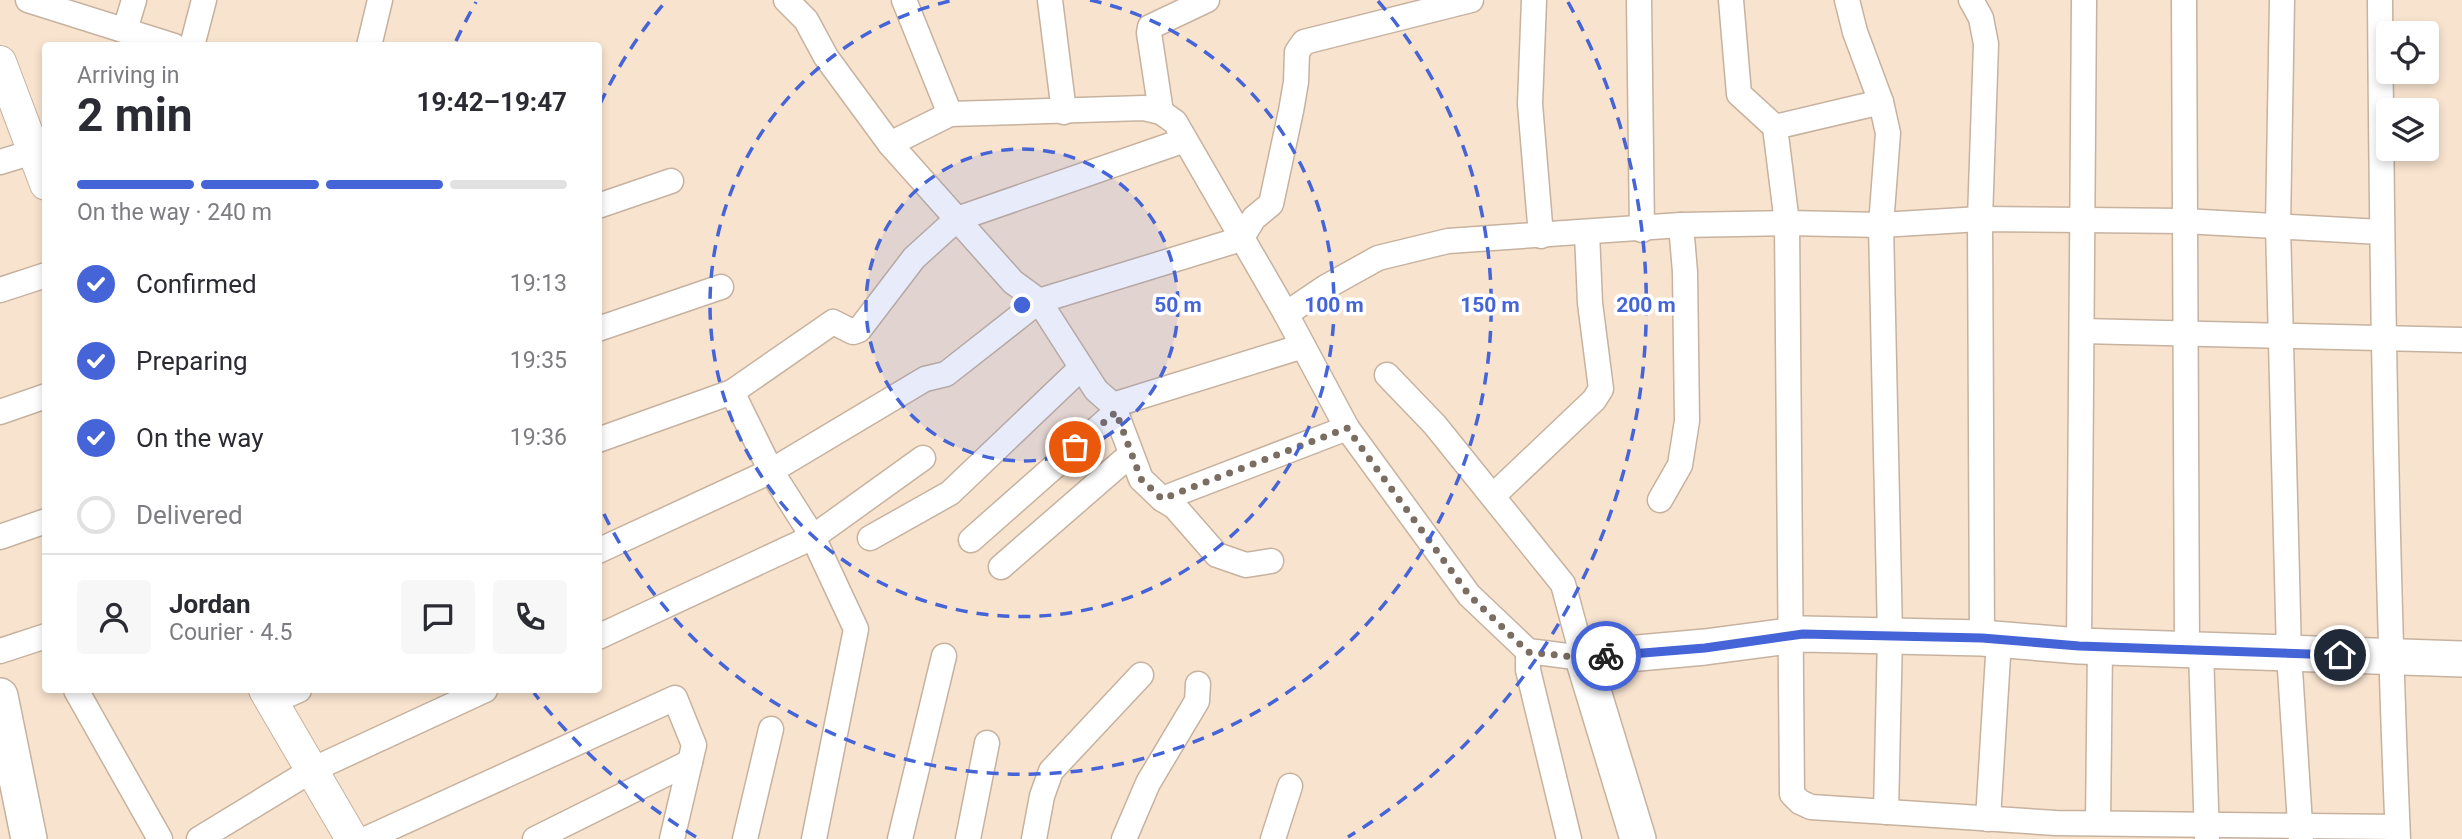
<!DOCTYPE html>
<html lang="en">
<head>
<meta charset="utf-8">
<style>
  body { margin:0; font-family:Roboto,sans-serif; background:#f7f7f7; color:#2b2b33; height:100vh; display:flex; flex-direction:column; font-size:26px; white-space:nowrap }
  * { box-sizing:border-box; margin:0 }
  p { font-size:23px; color:#7c7c81 }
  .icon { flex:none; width:38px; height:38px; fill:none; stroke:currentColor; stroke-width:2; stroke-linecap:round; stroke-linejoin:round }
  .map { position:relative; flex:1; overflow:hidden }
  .sheet { position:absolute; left:42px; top:42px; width:560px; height:651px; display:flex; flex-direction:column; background:#fff; border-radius:7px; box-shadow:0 4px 10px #0003 }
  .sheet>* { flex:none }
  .tools { position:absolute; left:2376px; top:21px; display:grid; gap:14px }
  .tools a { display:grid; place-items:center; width:63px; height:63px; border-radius:7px; background:#fff; box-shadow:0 4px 10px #0003; font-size:35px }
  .pin { position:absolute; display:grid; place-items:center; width:60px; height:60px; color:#fff; margin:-30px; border:4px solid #fff; border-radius:50%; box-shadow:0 2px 7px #0007 }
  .courier { position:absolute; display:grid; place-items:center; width:70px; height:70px; margin:-35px; border:5px solid #4564d7; border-radius:50%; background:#fff; color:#222; box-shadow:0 2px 9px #0007 }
  .summary em { font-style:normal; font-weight:700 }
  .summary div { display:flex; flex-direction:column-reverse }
  .summary { display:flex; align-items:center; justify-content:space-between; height:119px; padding:0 35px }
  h1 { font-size:46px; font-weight:700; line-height:52px }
  .bar { display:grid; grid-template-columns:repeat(4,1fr); gap:10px 7px; align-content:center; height:84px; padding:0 35px }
  .bar i { height:9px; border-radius:5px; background:#e1e1e2 }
  .bar .current { background:#4564d7 }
  .bar p { grid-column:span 4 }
  .line { display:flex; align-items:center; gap:18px; padding:0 35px; border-top:2px solid #e1e1e2 }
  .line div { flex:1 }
  .round { display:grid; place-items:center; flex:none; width:74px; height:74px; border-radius:7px; background:#f7f7f7 }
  ol { padding:0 35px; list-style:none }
  li { display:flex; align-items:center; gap:21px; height:77px }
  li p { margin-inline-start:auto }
  li .icon { padding:7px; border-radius:50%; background:#4564d7; color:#fff; stroke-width:4 }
  li:last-child { color:#7c7c81 }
  li i { width:38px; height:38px; border:4px solid #e1e1e2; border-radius:50% }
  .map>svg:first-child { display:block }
</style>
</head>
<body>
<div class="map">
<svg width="2462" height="839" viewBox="0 0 2462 839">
  <rect width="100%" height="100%" fill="#f8e3cf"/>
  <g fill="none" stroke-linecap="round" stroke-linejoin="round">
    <defs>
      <g id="minor">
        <path d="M28 0 174 46"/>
        <path d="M786 0 806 20 826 57 890 144 1013 282 1039 301 1096 390 1113 405 1141 479 1162 499 1175 507 1217 555 1246 565 1271 561"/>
        <path d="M904 0 950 114"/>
        <path d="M1050 0 1064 112"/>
        <path d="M1534 0 1530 104 1541 236"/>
        <path d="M1639 0 1642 230"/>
        <path d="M1731 0 1739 94 1775 127"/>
        <path d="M1847 0 1855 32 1881 102 1888 133 1881 225 1890 635 1886 812"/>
        <path d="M1971 0 1981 18 1986 44 1980 219 1982 638"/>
        <path d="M2184 0 2187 650"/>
        <path d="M2282 0 2278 226 2289 654 2301 839"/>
        <path d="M2380 0C2382 280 2386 559 2398 839"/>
        <path d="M125 30 134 0"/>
        <path d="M192 46 204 0"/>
        <path d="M369 46 380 0"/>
        <path d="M1881 102 1775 127 1787 223 1792 794 1800 802 1811 807 2056 823 2397 827"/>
        <path d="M1161 112 1149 33 1150 27 1207 0"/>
        <path d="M890 144 950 114 1144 108 1161 112 1175 122 1286 314 1347 428 1469 595 1528 651 1583 658 1563 584 1435 425 1387 375"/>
        <path d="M0 162 46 148"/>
        <path d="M598 206 671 181"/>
        <path d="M0 290 46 275"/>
        <path d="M1286 314 1326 287 1378 258 1448 241 1681 225 1787 223 1881 225 1980 219 2184 221 2381 232"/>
        <path d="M598 329 721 287"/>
        <path d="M2082 331 2462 340"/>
        <path d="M732 392 771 471 813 537 856 629 814 839"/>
        <path d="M1113 405 1303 346"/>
        <path d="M0 412 46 396"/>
        <path d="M598 440 732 392 833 322 853 332 859 330 914 258 957 219 1185 140"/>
        <path d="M1493 496 1594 400 1601 389 1590 303 1587 233"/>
        <path d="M1162 499 1347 428"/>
        <path d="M1660 500 1680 465 1687 421 1685 272 1681 225"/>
        <path d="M0 537 46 521"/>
        <path d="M870 538 950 493 1081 368"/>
        <path d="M971 540 1116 412"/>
        <path d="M598 551 771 471 925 379 946 374 1039 301 1241 239 1254 218 1271 204 1291 111 1296 82 1297 52 1304 42 1471 0"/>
        <path d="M1001 567 1131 454"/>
        <path d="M598 637 813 537 923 458"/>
        <path d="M2079 646 2084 0"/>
        <path d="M0 651 46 636"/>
        <path d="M1528 651V670L1569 839"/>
        <path d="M2201 651 2207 838"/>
        <path d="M76 690 160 839"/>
        <path d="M272 702 299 690"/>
        <path d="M1988 819 1999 640"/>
        <path d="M2098 823 2100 647"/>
        <path d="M199 839 312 770 485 690"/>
        <path d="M366 839 675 698 694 745 672 839"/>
        <path d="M535 839 690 762"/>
        <path d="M745 839 771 729"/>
        <path d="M900 839 944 656"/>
        <path d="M968 839 987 743"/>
        <path d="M1034 839 1042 796 1051 771 1141 675"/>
        <path d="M1124 839 1148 783 1197 701 1198 684"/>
        <path d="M1273 839 1290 786"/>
      </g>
      <g id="tertiary">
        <path d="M0 62 46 184"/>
        <path d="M265 690 352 839"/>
      </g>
      <g id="secondary">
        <path d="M0 696 29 839"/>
        <path d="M1638 839 1583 658 1705 647 1803 634 1982 638 2079 646 2462 659"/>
      </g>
    </defs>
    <use href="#minor" stroke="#c6b29f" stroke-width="27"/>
    <use href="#tertiary" stroke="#c6b29f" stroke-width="34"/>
    <use href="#secondary" stroke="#c6b29f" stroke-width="38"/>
    <use href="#minor" stroke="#fff" stroke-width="24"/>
    <use href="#tertiary" stroke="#fff" stroke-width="32"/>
    <use href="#secondary" stroke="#fff" stroke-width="35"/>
  </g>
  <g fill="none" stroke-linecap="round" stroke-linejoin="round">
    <path stroke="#7a6d62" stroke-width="7" stroke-dasharray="0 12.6" d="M1075 447 1116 412 1141 479 1162 499 1347 428 1469 595 1528 652 1583 658 1606 656"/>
    <path stroke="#4564d7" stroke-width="9" d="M1606 656 1705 648 1803 634 1982 638 2079 646 2340 655"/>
  </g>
  <circle cx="1022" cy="305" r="156" fill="#4564d7" fill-opacity=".12"/>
  <g fill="none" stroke="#4564d7" stroke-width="3.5" stroke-dasharray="12 9">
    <circle cx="1022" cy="305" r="156"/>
    <path d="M1090 0A312 312 0 1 1 954 0"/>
    <path d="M600 104A468 468 0 0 1 666 1M1378 1A468 468 0 1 1 600 506"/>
    <path d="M696 837A624 624 0 0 1 534 693M456 41A624 624 0 0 1 476 2M1568 2A624 624 0 0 1 1348 837"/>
  </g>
  <circle cx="1022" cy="305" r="10" fill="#4564d7" stroke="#fff" stroke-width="3.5"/>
  <g font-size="21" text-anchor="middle" font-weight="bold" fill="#4564d7" stroke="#fff" stroke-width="7" stroke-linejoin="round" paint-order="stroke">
    <text x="1178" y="312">50 m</text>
    <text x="1334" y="312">100 m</text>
    <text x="1490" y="312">150 m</text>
    <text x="1646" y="312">200 m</text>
  </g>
</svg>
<div class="tools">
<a><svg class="icon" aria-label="locate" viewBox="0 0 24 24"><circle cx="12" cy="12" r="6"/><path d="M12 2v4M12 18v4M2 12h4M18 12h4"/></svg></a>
<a><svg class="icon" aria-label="layers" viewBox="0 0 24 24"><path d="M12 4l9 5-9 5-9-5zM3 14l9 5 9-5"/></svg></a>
</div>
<div class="pin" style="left:1075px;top:447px;background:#ea580c"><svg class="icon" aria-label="bag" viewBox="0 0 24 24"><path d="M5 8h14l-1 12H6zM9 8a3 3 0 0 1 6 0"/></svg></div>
<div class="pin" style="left:2340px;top:655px;background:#1f2937"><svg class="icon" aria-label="home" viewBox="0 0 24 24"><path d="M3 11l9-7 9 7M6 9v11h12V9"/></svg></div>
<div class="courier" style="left:1606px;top:656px"><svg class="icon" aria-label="bike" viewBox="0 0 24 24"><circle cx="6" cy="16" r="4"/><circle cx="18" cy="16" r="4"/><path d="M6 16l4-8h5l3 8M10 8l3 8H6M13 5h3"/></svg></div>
<section class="sheet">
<div class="summary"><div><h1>2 min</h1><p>Arriving in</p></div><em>19:42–19:47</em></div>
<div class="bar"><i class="current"></i><i class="current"></i><i class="current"></i><i></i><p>On the way · 240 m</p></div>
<ol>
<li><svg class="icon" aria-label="check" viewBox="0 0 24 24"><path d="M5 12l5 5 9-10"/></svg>Confirmed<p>19:13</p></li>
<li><svg class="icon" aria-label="check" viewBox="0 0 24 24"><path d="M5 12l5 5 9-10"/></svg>Preparing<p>19:35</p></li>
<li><svg class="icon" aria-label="check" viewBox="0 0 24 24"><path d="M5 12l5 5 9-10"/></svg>On the way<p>19:36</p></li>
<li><i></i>Delivered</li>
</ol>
<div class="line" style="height:126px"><a class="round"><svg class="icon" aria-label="person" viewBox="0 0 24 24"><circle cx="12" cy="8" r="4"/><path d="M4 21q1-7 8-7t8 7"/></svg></a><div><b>Jordan</b><p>Courier · 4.5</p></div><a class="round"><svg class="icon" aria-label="chat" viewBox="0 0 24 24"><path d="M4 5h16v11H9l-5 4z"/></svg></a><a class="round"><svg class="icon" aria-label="phone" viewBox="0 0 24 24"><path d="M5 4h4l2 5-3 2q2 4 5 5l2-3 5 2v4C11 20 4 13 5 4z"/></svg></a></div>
</section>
</div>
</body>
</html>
